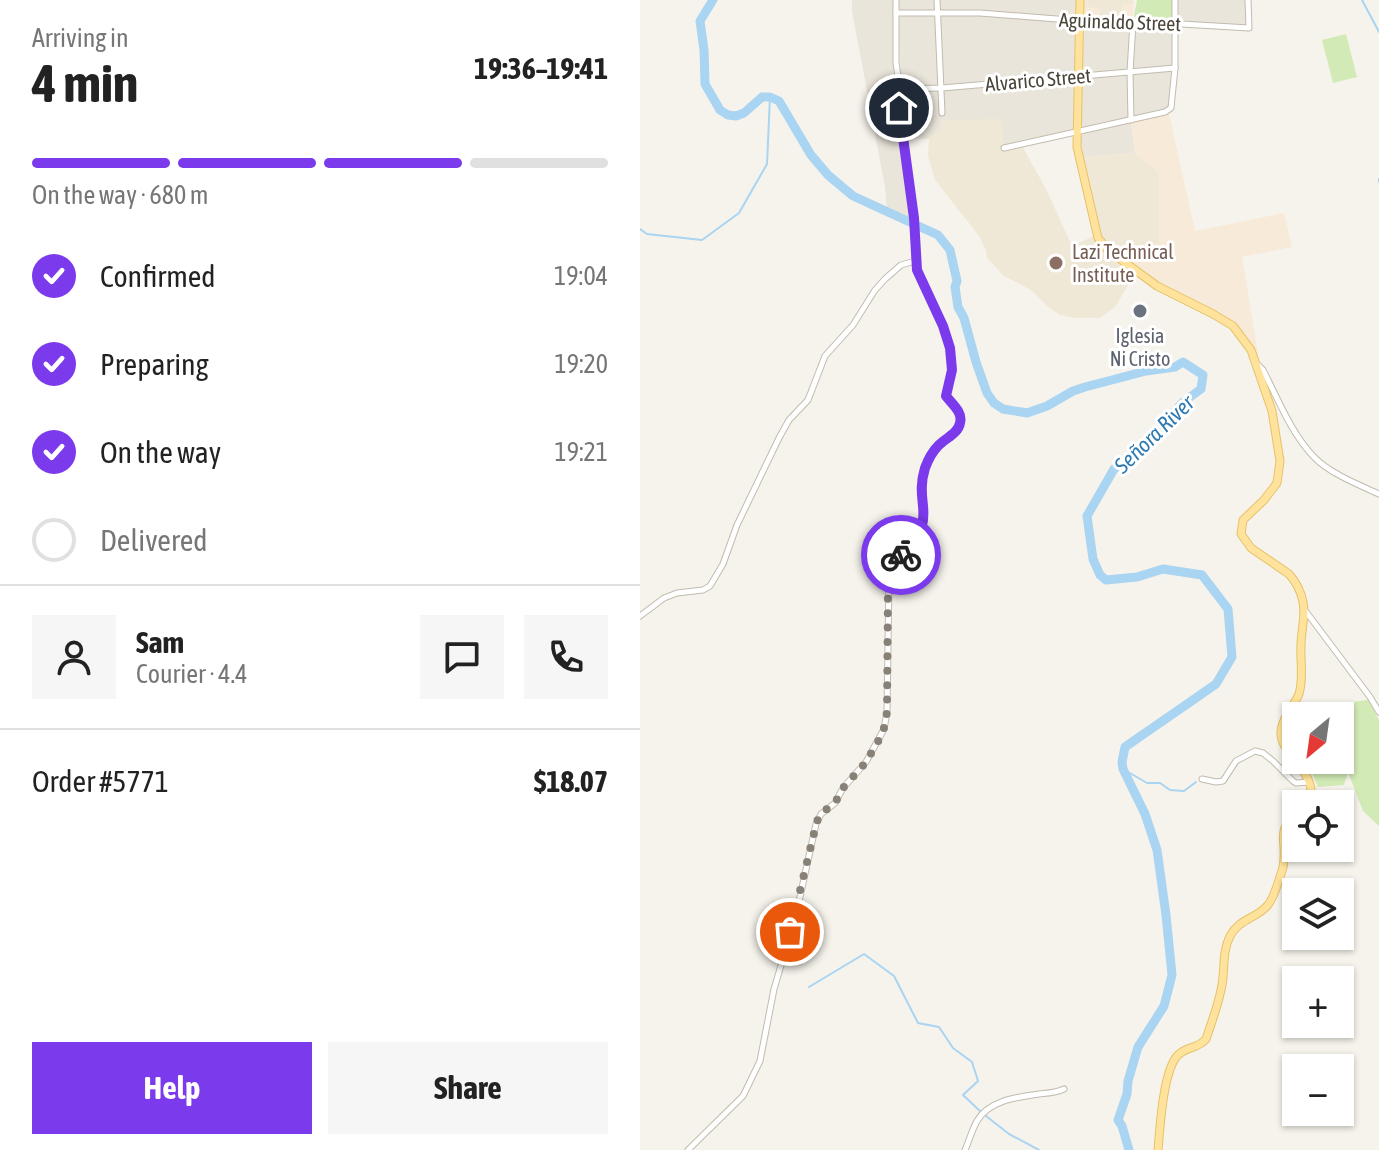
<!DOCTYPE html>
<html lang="en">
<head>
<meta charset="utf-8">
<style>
  body { margin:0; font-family:"Asap Condensed",sans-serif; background:#f6f6f6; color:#222; height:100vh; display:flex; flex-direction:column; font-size:30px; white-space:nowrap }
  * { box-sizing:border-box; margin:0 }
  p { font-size:26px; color:#767676 }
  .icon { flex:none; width:44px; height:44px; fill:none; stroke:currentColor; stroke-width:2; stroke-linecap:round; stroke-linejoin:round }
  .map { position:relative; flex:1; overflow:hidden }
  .drawer { display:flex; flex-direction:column; background:#fff; width:640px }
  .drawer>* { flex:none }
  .needle { width:52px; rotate:209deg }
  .buttons { position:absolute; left:642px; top:702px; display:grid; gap:16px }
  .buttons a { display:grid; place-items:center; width:72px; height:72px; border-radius:0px; background:#fff; box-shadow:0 2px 6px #0004; font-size:40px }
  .pin { position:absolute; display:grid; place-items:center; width:68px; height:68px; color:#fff; margin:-34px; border:4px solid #fff; border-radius:50%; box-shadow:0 2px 8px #0007 }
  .courier { position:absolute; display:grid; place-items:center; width:80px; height:80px; margin:-40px; border:6px solid #7c3aed; border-radius:50%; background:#fff; color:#222; box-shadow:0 2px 10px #0007 }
  .summary em { font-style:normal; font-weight:700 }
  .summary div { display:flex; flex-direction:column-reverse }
  .summary { display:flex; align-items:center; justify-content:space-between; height:136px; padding:0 32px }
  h1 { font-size:52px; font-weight:700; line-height:60px }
  .bar { display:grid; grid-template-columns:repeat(4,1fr); gap:12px 8px; align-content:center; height:96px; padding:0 32px }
  .bar i { height:10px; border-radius:6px; background:#e0e0e0 }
  .bar .selected { background:#7c3aed }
  .bar p { grid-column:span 4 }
  .line { display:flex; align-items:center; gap:20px; padding:0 32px; border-top:2px solid #e0e0e0 }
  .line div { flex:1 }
  .round { display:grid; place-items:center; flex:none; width:84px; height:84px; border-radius:0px; background:#f6f6f6 }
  ol { padding:0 32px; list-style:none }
  li { display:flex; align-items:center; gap:24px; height:88px }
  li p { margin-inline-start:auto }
  li .icon { padding:8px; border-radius:50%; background:#7c3aed; color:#fff; stroke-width:4 }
  li:last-child { color:#767676 }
  li i { width:44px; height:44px; border:4px solid #e0e0e0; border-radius:50% }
  .action { display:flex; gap:16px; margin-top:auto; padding:16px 32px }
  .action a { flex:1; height:92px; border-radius:0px; background:#7c3aed; color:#fff; font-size:32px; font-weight:700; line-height:92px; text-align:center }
  .action a+a { background:#f6f6f6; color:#222 }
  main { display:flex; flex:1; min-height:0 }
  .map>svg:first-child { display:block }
</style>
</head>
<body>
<main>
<section class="drawer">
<div class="summary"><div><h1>4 min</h1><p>Arriving in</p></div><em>19:36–19:41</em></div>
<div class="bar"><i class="selected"></i><i class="selected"></i><i class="selected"></i><i></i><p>On the way · 680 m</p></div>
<ol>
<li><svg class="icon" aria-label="check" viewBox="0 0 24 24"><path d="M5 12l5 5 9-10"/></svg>Confirmed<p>19:04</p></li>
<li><svg class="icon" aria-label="check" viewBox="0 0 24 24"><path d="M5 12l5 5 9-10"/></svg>Preparing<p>19:20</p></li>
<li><svg class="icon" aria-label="check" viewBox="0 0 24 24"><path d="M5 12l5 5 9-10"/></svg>On the way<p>19:21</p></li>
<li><i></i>Delivered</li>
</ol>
<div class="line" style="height:144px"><a class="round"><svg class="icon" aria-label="person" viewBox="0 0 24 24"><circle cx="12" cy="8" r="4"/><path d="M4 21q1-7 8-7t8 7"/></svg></a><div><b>Sam</b><p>Courier · 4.4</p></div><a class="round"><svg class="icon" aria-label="chat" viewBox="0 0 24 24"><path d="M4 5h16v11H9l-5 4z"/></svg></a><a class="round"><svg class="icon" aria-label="phone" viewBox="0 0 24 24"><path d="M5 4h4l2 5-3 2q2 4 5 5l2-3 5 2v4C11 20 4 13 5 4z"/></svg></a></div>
<div class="line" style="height:104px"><div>Order #5771</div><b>$18.07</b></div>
<div class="action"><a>Help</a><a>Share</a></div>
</section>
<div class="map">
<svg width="739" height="1150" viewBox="0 0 739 1150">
  <rect width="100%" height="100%" fill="#f6f3ec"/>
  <g fill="#eae5da">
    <path d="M212 0H253L261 138 272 220 247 210 245 187 212 11Z"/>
    <rect x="257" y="0" width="39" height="12"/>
    <path d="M298 0H438L437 17 298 12Z"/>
    <path d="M538 0H606V27L538 22Z"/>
    <path d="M258 14 295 15 300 86 264 87 261 84Z"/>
    <path d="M300 15H351L437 22 436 74 305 85 303 83 299 16Z"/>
    <path d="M442 23H491L488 70 441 73Z"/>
    <path d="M497 24 533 25 534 65 492 69 494 28Z"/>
    <path d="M533 70 530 105 526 111 495 117 493 114 492 73Z"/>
    <path d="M489 74 490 118 441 128V81L443 78Z"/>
    <path d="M436 78V129L364 147 301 120 302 132H296L289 139 267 138 262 113 261 102 264 93Z"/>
    <path d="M491 122 495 153 443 157 440 133Z"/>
  </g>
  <g fill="#f7ead8">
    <path d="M443 0H494L492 21 442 19Z"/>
    <path d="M529 114 555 231 644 213 652 247 602 257 619 360 614 347 606 336 589 319 509 279 467 245 519 174 495 153 491 122Z"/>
  </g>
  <g fill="#efe8d6">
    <path d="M445 0H492V4H483L482 20 460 19V8L445 7Z"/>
    <path d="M362 119 364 149 382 146 406 189 432 246 454 236 469 254 494 275 475 307 460 318H436L420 315 408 307 391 290 364 276 347 258 346 250 339 236 295 180 288 156 289 139 296 132H302L301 120Z"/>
    <path d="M495 153 519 173V246L467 245 461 237 443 157Z"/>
  </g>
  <g fill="#d2eab5">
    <path d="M497 0H534L533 21 496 20 494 16Z"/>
    <path d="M706 34 717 77 693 83 682 40Z"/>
    <path d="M728 700 739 720V826L723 811 708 772 704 785 678 787 670 768 663 760H700V716H661L666 708Z"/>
  </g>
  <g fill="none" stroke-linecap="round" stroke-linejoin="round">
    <g stroke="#a9d4f2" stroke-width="2">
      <path d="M722 0 739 32"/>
      <path d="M739 179V182"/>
      <path d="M0 229 7 234 62 240 99 213 127 164 130 97"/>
      <path d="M483 769 507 783H520L530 790 544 791 556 782"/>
      <path d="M169 987 224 954 254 976 278 1023 299 1027 313 1048 332 1062 338 1081 323 1095 340 1111"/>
      <path d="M346 1116 369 1134 399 1150"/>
    </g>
    <path stroke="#a9d4f2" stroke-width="9" d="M73 0 60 21 64 50 65 84 80 110 88 115 96 116 104 113 122 97H130L139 101 171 155 188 175 213 196 298 235 310 250 317 281 315 287 318 307 324 318 336 362 347 393 354 403 363 409 387 413 407 406 433 391 445 387 506 371 535 367 543 362 563 375 561 389 542 403 512 437 474 469 447 516 453 559 460 575 466 580 497 577 523 569 562 575 588 609 592 657 576 684 485 747 482 762 483 769 505 814 517 850 526 915 532 975 524 1006 498 1047 488 1081 487 1094 478 1120 482 1126 489 1150"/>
    <defs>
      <g id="minor">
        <path d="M297 0 302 113"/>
        <path d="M256 13H340L442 21 525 23 609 28 608 0"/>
        <path d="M260 89 302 88 535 68"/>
        <path d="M491 120 490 72 493 22"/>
        <path d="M364 148 525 112 531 108 535 68V0"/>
        <path d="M618 365 623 370C638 399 651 433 674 457 689 473 719 485 739 494"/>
        <path d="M664 609 730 697 739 712"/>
        <path d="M0 616 24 598 37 593 63 590 70 586 83 564 97 525 139 438 149 420 168 400 185 356 213 325 235 290 245 279 261 265 275 261"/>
        <path d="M562 779 576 782 583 781 596 761 615 751 623 753 633 761 653 781 656 783 669 782"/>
        <path d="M48 1150 103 1096 120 1061 134 989 156 915 176 824 181 814 195 803 203 788 226 762 244 729 247 712 249 579 253 565 276 540 284 521 283 479 287 464 296 448 315 432 321 422 317 410 306 396 312 370 310 348 303 326 280 279 275 261 274 218 259 108 260 89 256 63V0"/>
        <path d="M325 1150C329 1141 332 1130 337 1121 349 1100 378 1097 399 1094 409 1093 415 1093 424 1089"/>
      </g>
      <g id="major">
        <path d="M440 0 437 147 458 238 468 250 517 286 573 314 593 326 611 350 632 411 640 461 637 483 624 500 603 520 601 534 611 548 649 574C656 582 661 591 663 602 666 616 661 631 661 645 660 662 664 677 659 694 654 706 641 719 641 733 640 755 683 776 668 804"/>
        <path d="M518 1150C520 1128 523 1070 538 1055 547 1046 558 1049 566 1039 572 1021 579 1003 582 985 585 968 582 952 590 936 600 918 616 919 628 905 635 896 638 882 642 871 650 845 633 832 656 815"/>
      </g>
    </defs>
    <use href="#minor" stroke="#c2bbae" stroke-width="7"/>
    <use href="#major" stroke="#e6c16a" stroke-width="9"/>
    <use href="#minor" stroke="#fff" stroke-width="5"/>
    <use href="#major" stroke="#ffe39c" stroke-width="7"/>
  </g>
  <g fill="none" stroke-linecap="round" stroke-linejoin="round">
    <path stroke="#878178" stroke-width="8" stroke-dasharray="0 14.4" d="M150 932 177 821 183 812 195 803 203 788 226 762 243 733 247 712 248 585 252 568 261 555"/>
    <path stroke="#7c3aed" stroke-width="10" d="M259 108 274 218 277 270 303 326 310 348 312 370 306 396C312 404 323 412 320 423 318 434 305 438 298 446 293 451 288 460 285 468 273 507 301 517 261 555"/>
  </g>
  <circle fill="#8d6e63" stroke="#fff" stroke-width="3" cx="416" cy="263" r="8"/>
  <circle fill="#6b7280" stroke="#fff" stroke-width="3" cx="500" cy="311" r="8"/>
  <g text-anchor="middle" stroke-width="6" stroke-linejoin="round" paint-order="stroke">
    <g font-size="20" fill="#4b4439" stroke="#fff">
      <text transform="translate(480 22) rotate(2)" y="7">Aguinaldo Street</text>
      <text transform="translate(398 80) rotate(-5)" y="7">Alvarico Street</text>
    </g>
    <g font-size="20" fill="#785e54" stroke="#fff" text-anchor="start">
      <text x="432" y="259">Lazi Technical<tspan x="432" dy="23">Institute</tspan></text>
    </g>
    <g font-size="20" fill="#5b616d" stroke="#fff">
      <text x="500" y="343">Iglesia<tspan x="500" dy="23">Ni Cristo</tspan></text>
    </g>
    <g font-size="22" font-style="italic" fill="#2e7ab2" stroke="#fff">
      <text transform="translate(514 434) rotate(-44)" y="8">Señora River</text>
    </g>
  </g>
</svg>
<div class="buttons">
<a><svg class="needle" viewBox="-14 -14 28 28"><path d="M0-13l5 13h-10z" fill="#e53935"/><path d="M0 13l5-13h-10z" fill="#767676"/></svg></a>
<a><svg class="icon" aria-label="locate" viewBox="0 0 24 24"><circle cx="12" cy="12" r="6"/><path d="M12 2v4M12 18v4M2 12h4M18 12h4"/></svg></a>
<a><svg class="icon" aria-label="layers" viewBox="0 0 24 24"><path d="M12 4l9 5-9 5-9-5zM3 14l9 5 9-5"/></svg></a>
<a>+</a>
<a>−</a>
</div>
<div class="pin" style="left:150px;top:932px;background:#ea580c"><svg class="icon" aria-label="bag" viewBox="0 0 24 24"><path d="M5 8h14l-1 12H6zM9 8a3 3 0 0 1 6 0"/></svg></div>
<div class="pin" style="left:259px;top:108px;background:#1f2937"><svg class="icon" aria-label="home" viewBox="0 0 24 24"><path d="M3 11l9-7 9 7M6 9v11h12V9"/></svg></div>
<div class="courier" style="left:261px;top:555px"><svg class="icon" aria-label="bike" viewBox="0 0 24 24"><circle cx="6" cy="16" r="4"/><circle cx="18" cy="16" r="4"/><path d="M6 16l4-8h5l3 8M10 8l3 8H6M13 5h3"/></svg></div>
</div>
</main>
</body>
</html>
